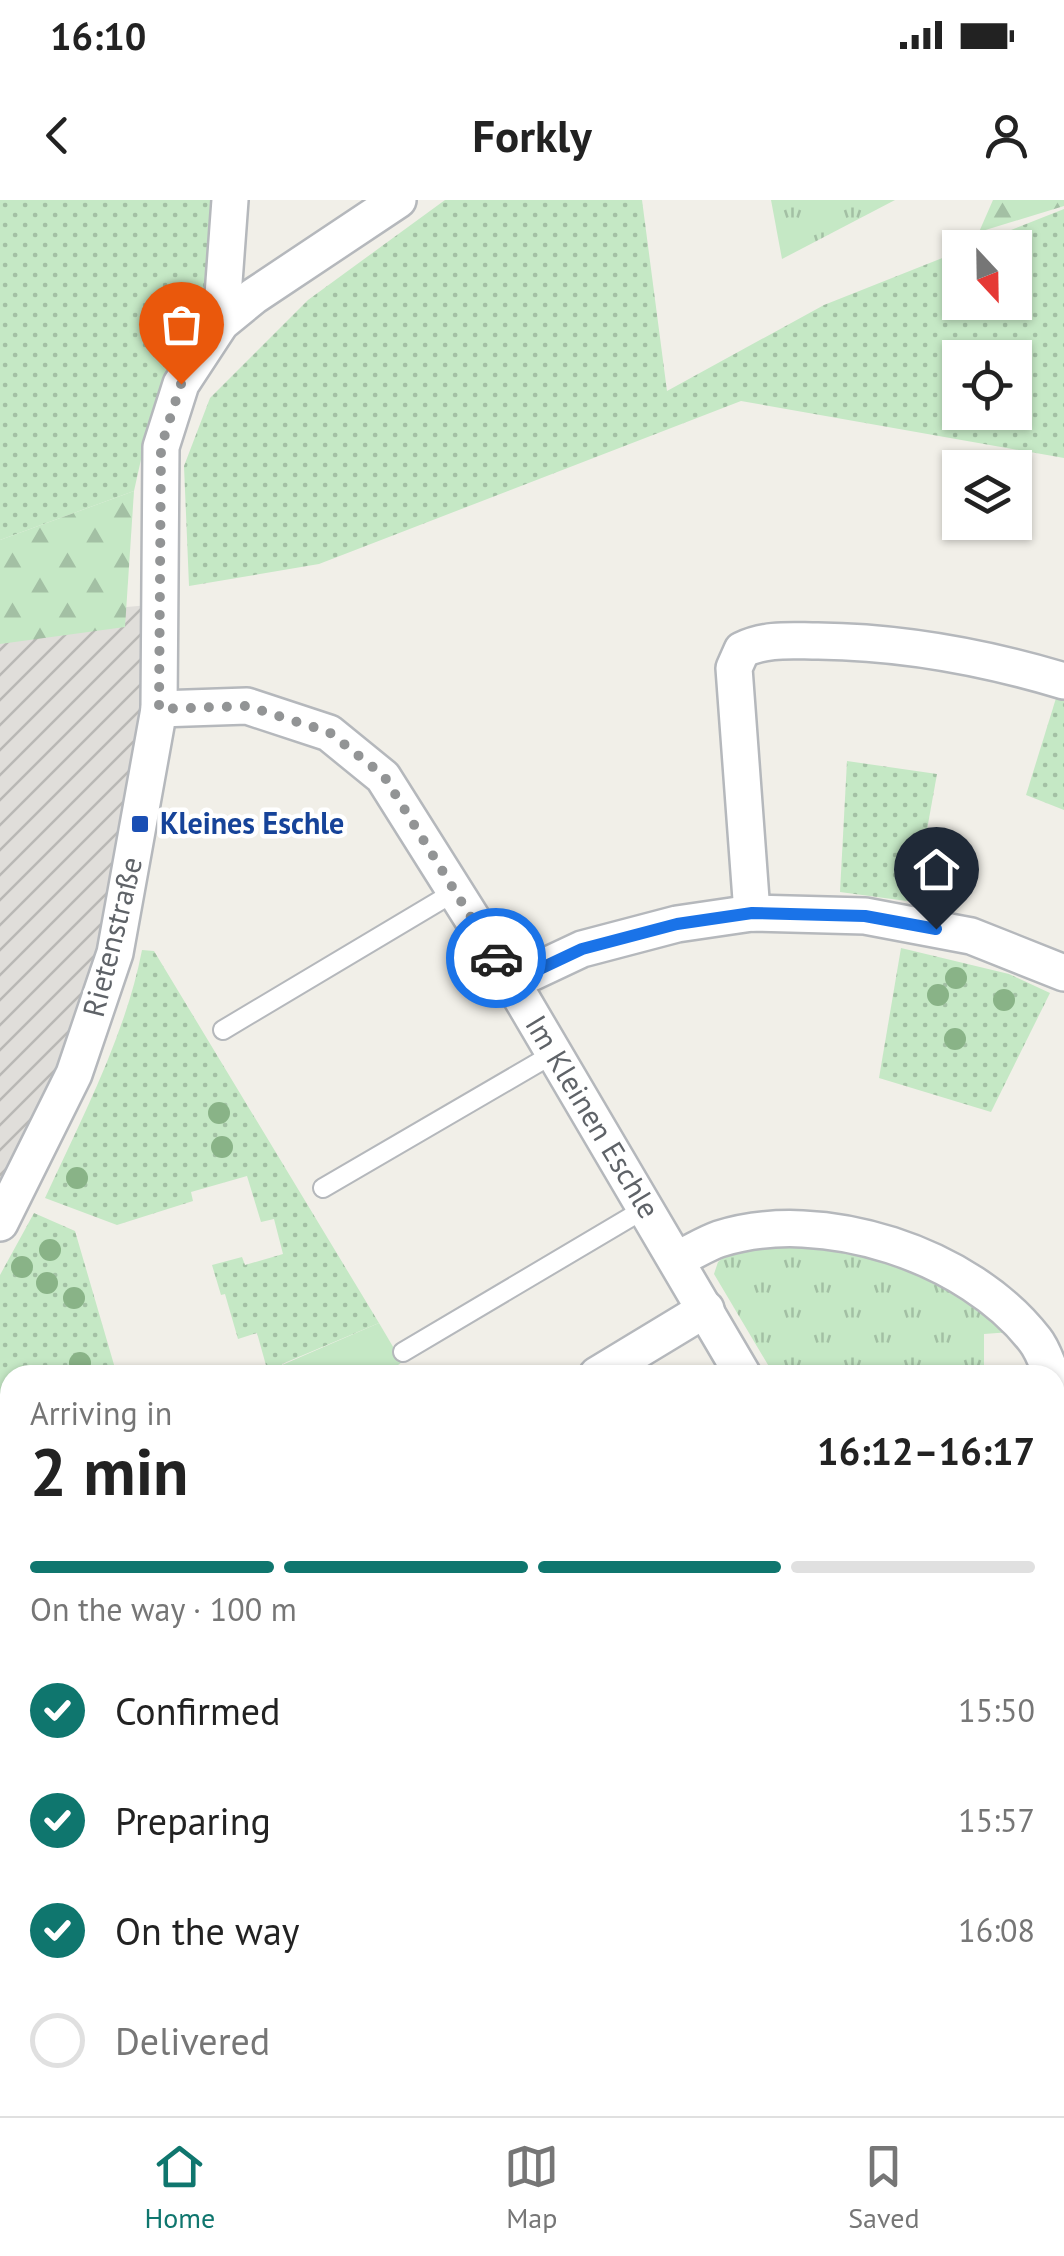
<!DOCTYPE html>
<html lang="en">
<head>
<meta charset="utf-8">
<style>
  body { margin:0; font-family:"PT Sans",sans-serif; background:#f2f2f2; color:#222; height:100vh; display:flex; flex-direction:column; font-size:38px; white-space:nowrap }
  * { box-sizing:border-box; margin:0 }
  p { font-size:32px; color:#767676 }
  .icon { flex:none; width:55px; height:55px; fill:none; stroke:currentColor; stroke-width:2; stroke-linecap:round; stroke-linejoin:round }
  .map { position:relative; flex:1; overflow:hidden }
  .sheet { position:absolute; left:0px; top:1165px; width:1065px; height:752px; display:flex; flex-direction:column; background:#fff; border-radius:30px 30px 0 0; box-shadow:0 2px 8px #0004 }
  .sheet>* { flex:none }
  .needle { width:65px; rotate:158deg }
  .tools { position:absolute; left:942px; top:30px; display:grid; gap:20px }
  .tools a { display:grid; place-items:center; width:90px; height:90px; border-radius:0px; background:#fff; box-shadow:0 2px 8px #0004; font-size:50px }
  .pin { position:absolute; display:grid; place-items:center; width:85px; height:85px; color:#fff; margin:-102px -42px; border-radius:50% 50% 50% 0; rotate:-45deg; box-shadow:0 0 10px #0007 }
  .pin .icon { rotate:45deg }
  .courier { position:absolute; display:grid; place-items:center; width:100px; height:100px; margin:-50px; border:8px solid #1a73e8; border-radius:50%; background:#fff; color:#222; box-shadow:0 2px 12px #0007 }
  .headline em { font-style:normal; font-weight:600 }
  .headline div { display:flex; flex-direction:column-reverse }
  .headline { display:flex; align-items:center; justify-content:space-between; height:170px; padding:0 30px }
  h1 { font-size:65px; font-weight:600; line-height:75px }
  .bar { display:grid; grid-template-columns:repeat(4,1fr); gap:15px 10px; align-content:center; height:120px; padding:0 30px }
  .bar i { height:12px; border-radius:8px; background:#e0e0e0 }
  .bar .current { background:#0f766e }
  .bar p { grid-column:span 4 }
  ol { padding:0 30px; list-style:none }
  li { display:flex; align-items:center; gap:30px; height:110px }
  li p { margin-inline-start:auto }
  li .icon { padding:10px; border-radius:50%; background:#0f766e; color:#fff; stroke-width:4 }
  li:last-child { color:#767676 }
  li i { width:55px; height:55px; border:5px solid #e0e0e0; border-radius:50% }
  .status { display:flex; justify-content:space-between; align-items:center; height:70px; padding:0 50px; background:#fff; direction:ltr }
  .status svg { height:28px; fill:currentColor }
  header { display:flex; justify-content:space-between; align-items:center; height:130px; padding:0 30px; background:#fff; font-size:45px; font-weight:600 }
  .menu { display:flex; justify-content:space-around; align-items:center; height:140px; border-top:2px solid #e0e0e0; background:#fff; font-size:28px; color:#767676 }
  .menu a { display:grid; justify-items:center; gap:5px }
  .menu .current { color:#0f766e }
  .map>svg:first-child { display:block }
</style>
</head>
<body>
<div class="status"><b>16:10</b><svg viewBox="0 0 49 12"><path d="M0 12V9h3v3zM5 12V6h3v6zM10 12V3h3v9zM15 12V0h3v12zM26 1h20v11H26zM47 4h2v5h-2z"/></svg></div>
<header><svg class="icon" aria-label="back" viewBox="0 0 24 24"><path d="M15 5l-7 7 7 7"/></svg>Forkly<svg class="icon" aria-label="person" viewBox="0 0 24 24"><circle cx="12" cy="8" r="4"/><path d="M4 21q1-7 8-7t8 7"/></svg></header>
<div class="map">
<svg width="1064" height="1916" viewBox="0 0 1064 1916">
  <defs>
    <pattern id="industrial-furrows" width="10" height="10" patternUnits="userSpaceOnUse" patternTransform="scale(2.5)"><rect width="10" height="10" fill="#e0deda"/><path d="M-1 1l2-2M0 10L10 0M9 11l2-2" fill="none" stroke="#b9b8b5"/></pattern>
    <pattern id="grass-dots" width="8" height="8" patternUnits="userSpaceOnUse" patternTransform="scale(2.5)"><rect width="8" height="8" fill="#c5e8c5"/><path d="M2 2h.1M6 6h.1" fill="none" stroke="#a3c0a4" stroke-width="1.8" stroke-linecap="round"/></pattern>
    <pattern id="forest-firs" width="22" height="20" patternUnits="userSpaceOnUse" patternTransform="scale(2.5)"><rect width="22" height="20" fill="#c5e8c5"/><path d="M5 1l3.5 6h-7zM16 11l3.5 6h-7z" fill="#a3c0a4"/></pattern>
    <pattern id="park-tufts" width="24" height="20" patternUnits="userSpaceOnUse" patternTransform="scale(2.5)"><rect width="24" height="20" fill="#c5e8c5"/><path d="M3 7l-1-3M5 7V3M7 7l1-3M15 17l-1-3M17 17v-4M19 17l1-3" fill="none" stroke="#a3c0a4"/></pattern>
  </defs>
  <rect width="100%" height="100%" fill="#f1efe8"/>
  <path fill="url(#industrial-furrows)" d="M161 404 115 753 0 1021V418Z"/>
  <g fill="url(#grass-dots)" fill-rule="evenodd">
    <path d="M0 0H215V80L192 140 146 237 134 291 0 340Z"/>
    <path d="M445 0H642L667 191 824 105 960 51V102H1015V48L968 47 1064 9V258L741 201 319 364 189 386 184 266 210 198 308 100ZM960 158H1015V212H960Z"/>
    <path d="M1057 495 1064 497V610L1026 595Z"/>
    <path d="M847 561 937 574 914 702 840 692Z"/>
    <path d="M901 748 1009 774 1050 793 991 912 879 878Z"/>
    <path d="M142 750 154 751 379 1123 282 1164 286 1175H249L267 1169 257 1133 238 1139 225 1094 221 1095 212 1065 242 1057 245 1065 283 1054 274 1019 261 1022 247 976 191 992 193 1001 117 1025 45 998C81 920 126 834 142 750Z"/>
    <path d="M34 1013 75 1031 117 1175H10V1399L0 1412V1075Z"/>
  </g>
  <g fill="url(#forest-firs)">
    <path d="M993 0H1064V6L979 32Z"/>
    <path d="M134 291 125 427 0 444V340Z"/>
  </g>
  <g fill="url(#park-tufts)">
    <path d="M771 0H895L782 59Z"/>
    <path d="M804 1043 855 1049 957 1087 1011 1132 984 1134V1175H774L714 1074 718 1062 728 1054Z"/>
  </g>
  <path fill="#c5e8c5" d="M379 1123 402 1162 385 1175H286L282 1165Z"/>
  <g fill="none" stroke-linecap="round" stroke-linejoin="round">
    <defs>
      <g id="service">
        <path d="M223 830 456 691"/>
        <path d="M323 988 553 854"/>
        <path d="M403 1152 646 1008"/>
      </g>
      <g id="minor">
        <path d="M221 123 230 0"/>
        <path d="M159 509 247 506 329 533 383 577 512 782 743 1175"/>
        <path d="M752 713 734 468 742 450C767 438 791 441 818 441 903 442 984 457 1064 481"/>
        <path d="M512 782 582 749 677 724 752 713 865 716 971 736 1064 773"/>
        <path d="M0 1023 74 874 115 753 159 509 161 247 181 184 221 123 254 96 398 0"/>
        <path d="M677 1059C691 1053 705 1044 719 1039 822 1006 970 1055 1035 1140 1043 1150 1047 1164 1052 1175"/>
        <path d="M597 1175 706 1109"/>
        <path d="M1055 1501H1064"/>
        <path d="M0 1560 10 1567"/>
        <path d="M1055 1826 1064 1827"/>
        <path d="M459 1908 471 1916"/>
        <path d="M785 1916 788 1908"/>
      </g>
    </defs>
    <use href="#service" stroke="#b5b8bc" stroke-width="22"/>
    <use href="#minor" stroke="#b5b8bc" stroke-width="40"/>
    <use href="#service" stroke="#fff" stroke-width="18"/>
    <use href="#minor" stroke="#fff" stroke-width="35"/>
  </g>
  <g fill="#89b387">
    <circle cx="956" cy="778" r="11"/>
    <circle cx="938" cy="795" r="11"/>
    <circle cx="1004" cy="800" r="11"/>
    <circle cx="955" cy="839" r="11"/>
    <circle cx="219" cy="913" r="11"/>
    <circle cx="222" cy="947" r="11"/>
    <circle cx="77" cy="978" r="11"/>
    <circle cx="50" cy="1050" r="11"/>
    <circle cx="22" cy="1067" r="11"/>
    <circle cx="47" cy="1083" r="11"/>
    <circle cx="74" cy="1098" r="11"/>
    <circle cx="80" cy="1163" r="11"/>
  </g>
  <g fill="none" stroke-linecap="round" stroke-linejoin="round">
    <path stroke="#929495" stroke-width="10" stroke-dasharray="0 18" d="M181 184 161 247 159 509 247 506 329 532 384 576 496 758"/>
    <path stroke="#1a73e8" stroke-width="12" d="M496 758 512 782 582 749 677 724 752 713 865 716 936 729"/>
  </g>
  <rect fill="#1a4fb4" stroke="#fff" stroke-width="4" x="130" y="614" width="20" height="20" rx="5"/>
  <g text-anchor="middle" stroke-width="9" stroke-linejoin="round" paint-order="stroke">
    <g font-size="30" font-weight="bold" fill="#164399" stroke="#fff" text-anchor="start">
      <text x="160" y="634">Kleines Eschle</text>
    </g>
    <g font-size="30" fill="#5f6368" stroke="#fff">
      <text transform="translate(113 737) rotate(-76)" y="10">Rietenstraße</text>
      <text transform="translate(592 917) rotate(59)" y="10">Im Kleinen Eschle</text>
    </g>
  </g>
</svg>
<div class="tools">
<a><svg class="needle" viewBox="-14 -14 28 28"><path d="M0-13l5 13h-10z" fill="#e53935"/><path d="M0 13l5-13h-10z" fill="#767676"/></svg></a>
<a><svg class="icon" aria-label="locate" viewBox="0 0 24 24"><circle cx="12" cy="12" r="6"/><path d="M12 2v4M12 18v4M2 12h4M18 12h4"/></svg></a>
<a><svg class="icon" aria-label="layers" viewBox="0 0 24 24"><path d="M12 4l9 5-9 5-9-5zM3 14l9 5 9-5"/></svg></a>
</div>
<div class="pin" style="left:181px;top:184px;background:#ea580c"><svg class="icon" aria-label="bag" viewBox="0 0 24 24"><path d="M5 8h14l-1 12H6zM9 8a3 3 0 0 1 6 0"/></svg></div>
<div class="pin" style="left:936px;top:729px;background:#1f2937"><svg class="icon" aria-label="home" viewBox="0 0 24 24"><path d="M3 11l9-7 9 7M6 9v11h12V9"/></svg></div>
<div class="courier" style="left:496px;top:758px"><svg class="icon" aria-label="car" viewBox="0 0 24 24"><path d="M5 17H2v-5l4-1 3-4h7l3 4 3 1v5h-3M9 17h6M6 11h13"/><circle cx="7" cy="17" r="2"/><circle cx="17" cy="17" r="2"/></svg></div>
<section class="sheet">
<div class="headline"><div><h1>2 min</h1><p>Arriving in</p></div><em>16:12–16:17</em></div>
<div class="bar"><i class="current"></i><i class="current"></i><i class="current"></i><i></i><p>On the way · 100 m</p></div>
<ol>
<li><svg class="icon" aria-label="check" viewBox="0 0 24 24"><path d="M5 12l5 5 9-10"/></svg>Confirmed<p>15:50</p></li>
<li><svg class="icon" aria-label="check" viewBox="0 0 24 24"><path d="M5 12l5 5 9-10"/></svg>Preparing<p>15:57</p></li>
<li><svg class="icon" aria-label="check" viewBox="0 0 24 24"><path d="M5 12l5 5 9-10"/></svg>On the way<p>16:08</p></li>
<li><i></i>Delivered</li>
</ol>
</section>
</div>
<nav class="menu">
<a class="current"><svg class="icon" aria-label="home" viewBox="0 0 24 24"><path d="M3 11l9-7 9 7M6 9v11h12V9"/></svg>Home</a>
<a><svg class="icon" aria-label="map" viewBox="0 0 24 24"><path d="M3 6l6-2 6 2 6-2v14l-6 2-6-2-6 2zM9 4v14M15 6v14"/></svg>Map</a>
<a><svg class="icon" aria-label="saved" viewBox="0 0 24 24"><path d="M7 4h10v16l-5-4-5 4z"/></svg>Saved</a>
</nav>
</body>
</html>
